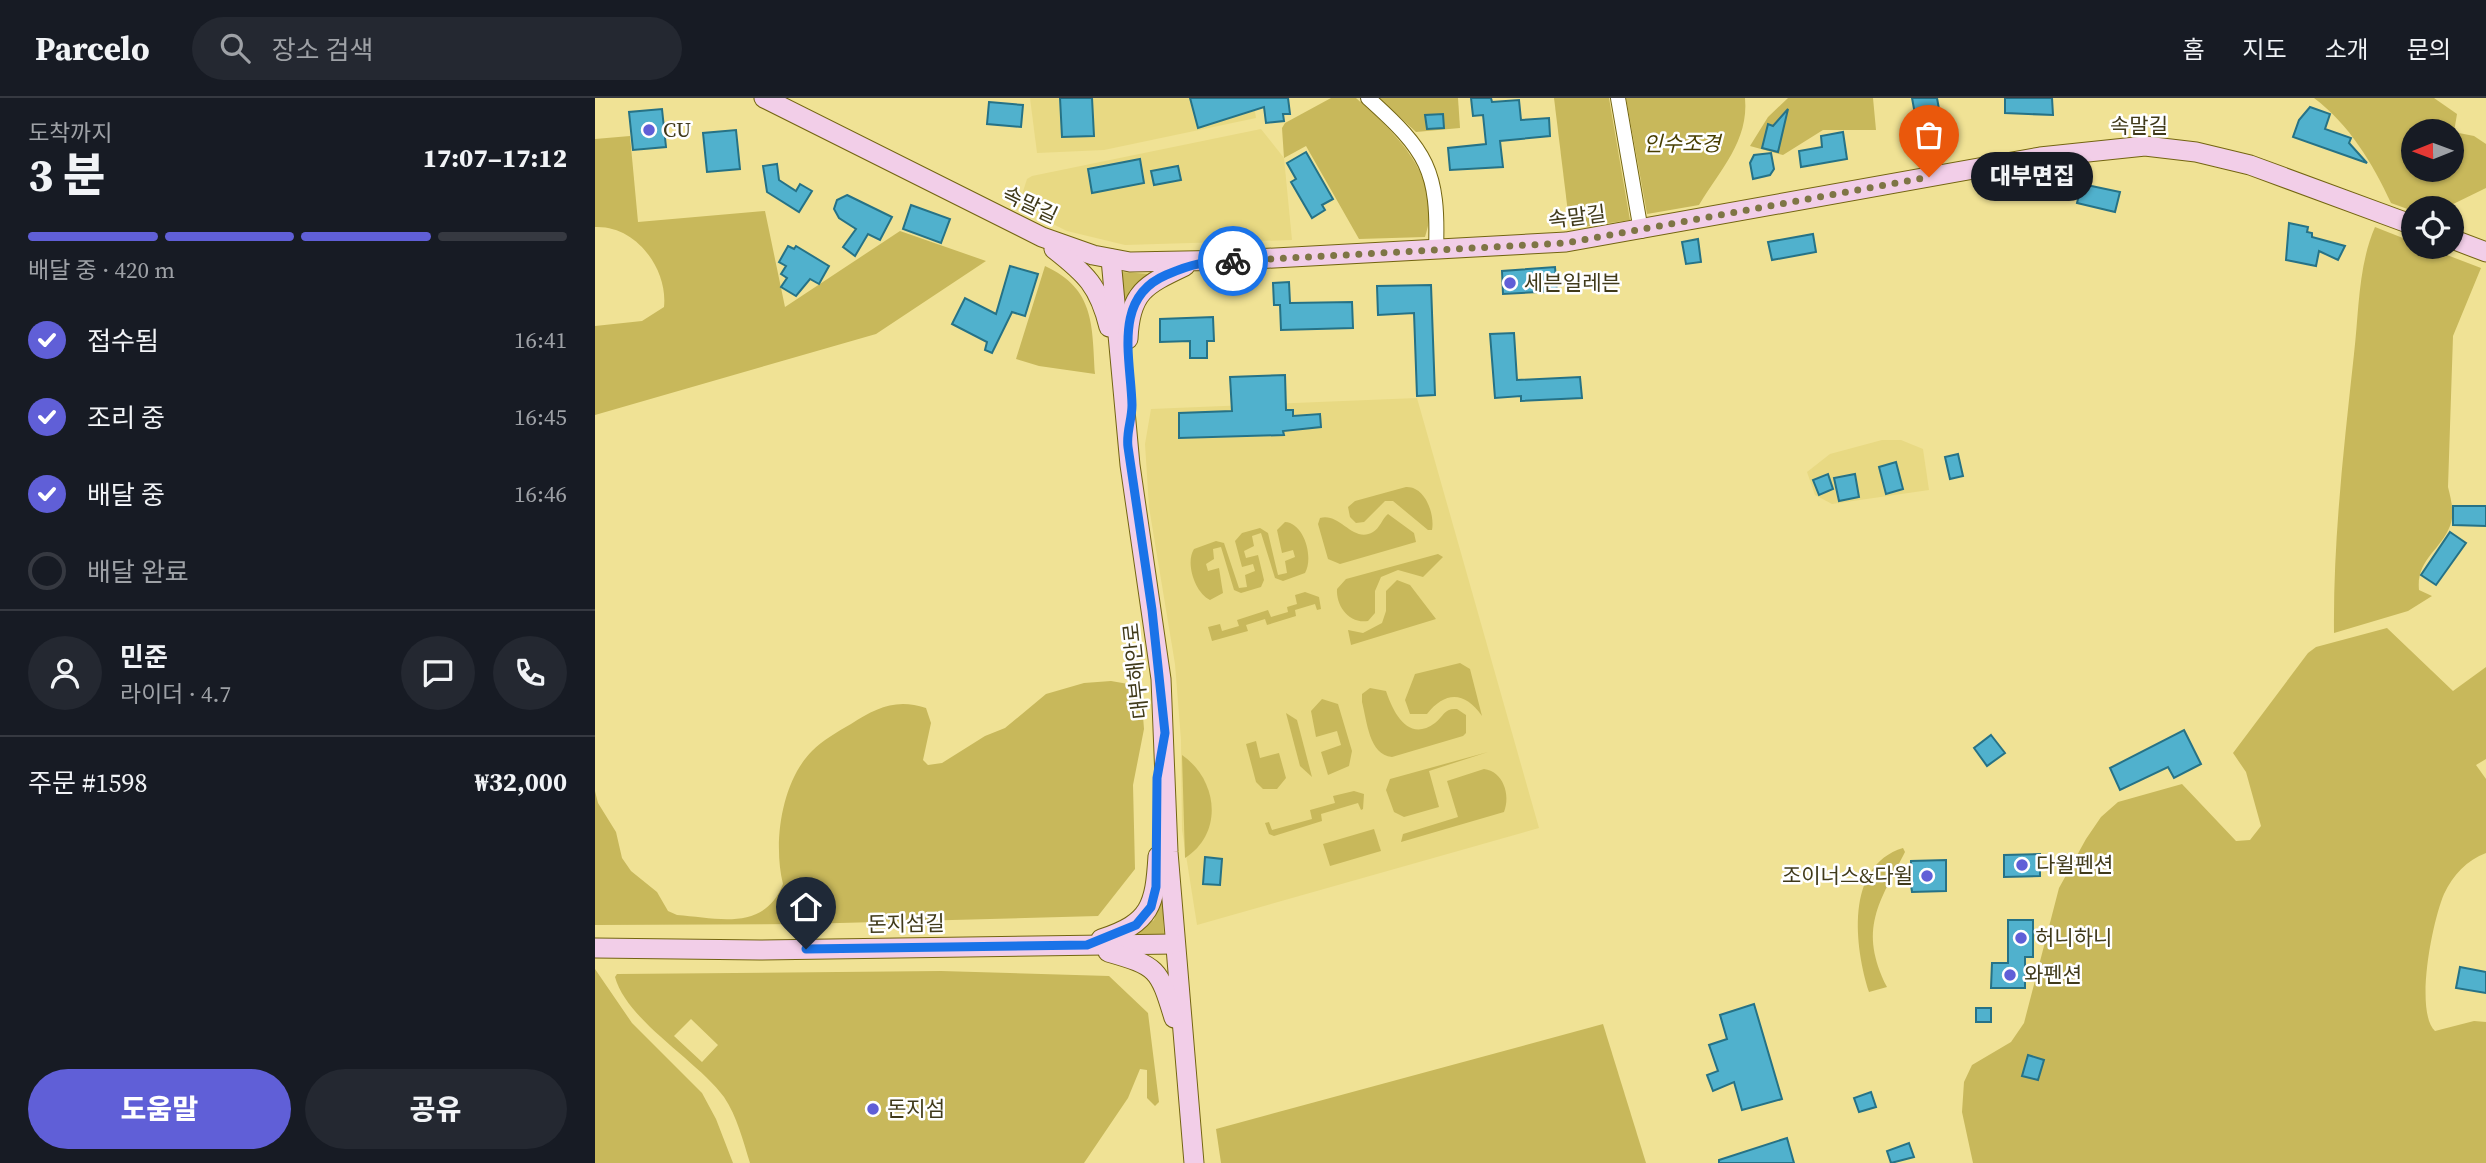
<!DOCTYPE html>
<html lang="ko">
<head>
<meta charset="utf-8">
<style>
  body { margin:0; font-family:"Source Serif 4","Noto Sans KR",serif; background:#242831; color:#f1f3f6; height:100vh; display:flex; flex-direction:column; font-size:26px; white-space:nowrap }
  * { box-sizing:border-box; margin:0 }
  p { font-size:23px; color:#9ea1a6 }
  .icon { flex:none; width:38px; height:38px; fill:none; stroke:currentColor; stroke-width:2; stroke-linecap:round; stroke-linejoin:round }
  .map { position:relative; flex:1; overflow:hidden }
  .drawer { display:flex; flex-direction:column; background:#171b24; width:595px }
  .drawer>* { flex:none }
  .needle { width:46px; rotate:269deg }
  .tools { position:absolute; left:1806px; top:21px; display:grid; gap:14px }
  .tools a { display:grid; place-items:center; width:63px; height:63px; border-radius:50%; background:#171b24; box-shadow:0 2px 5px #0004; font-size:35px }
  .pin { position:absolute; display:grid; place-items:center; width:60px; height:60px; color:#fff; margin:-72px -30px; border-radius:50% 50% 50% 0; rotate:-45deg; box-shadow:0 0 7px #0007 }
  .pin .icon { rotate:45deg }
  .courier { position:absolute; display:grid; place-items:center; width:70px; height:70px; margin:-35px; border:5px solid #1a73e8; border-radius:50%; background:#fff; color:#222; box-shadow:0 2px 9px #0007 }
  .bubble { position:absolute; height:49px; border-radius:24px; background:#171b24; box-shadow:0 2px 5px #0004; font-size:23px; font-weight:800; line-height:49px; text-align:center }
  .head em { font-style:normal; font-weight:800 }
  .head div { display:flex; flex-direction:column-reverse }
  .head { display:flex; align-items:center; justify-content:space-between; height:119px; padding:0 28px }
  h1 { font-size:46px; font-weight:800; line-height:52px }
  .bar { display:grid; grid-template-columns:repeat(4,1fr); gap:10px 7px; align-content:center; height:84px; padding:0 28px }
  .bar i { height:9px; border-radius:5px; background:#363941 }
  .bar .on { background:#605fd7 }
  .bar p { grid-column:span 4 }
  .line { display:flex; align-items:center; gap:18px; padding:0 28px; border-top:2px solid #363941 }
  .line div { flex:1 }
  .round { display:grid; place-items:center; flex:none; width:74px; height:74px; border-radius:37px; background:#242831 }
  ol { padding:0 28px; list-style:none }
  li { display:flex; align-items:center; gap:21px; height:77px }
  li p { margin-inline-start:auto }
  li .icon { padding:7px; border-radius:50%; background:#605fd7; color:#fff; stroke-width:4 }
  li:last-child { color:#9ea1a6 }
  li i { width:38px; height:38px; border:4px solid #363941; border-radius:50% }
  .primary-button { display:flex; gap:14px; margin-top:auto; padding:14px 28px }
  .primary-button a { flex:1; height:80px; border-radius:42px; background:#605fd7; color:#fff; font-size:28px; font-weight:800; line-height:80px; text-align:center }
  .primary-button a+a { background:#242831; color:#f1f3f6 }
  header { display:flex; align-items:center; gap:42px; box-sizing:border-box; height:98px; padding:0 35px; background:#171b24; border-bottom:2px solid #363941 }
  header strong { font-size:33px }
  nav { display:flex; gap:38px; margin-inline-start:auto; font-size:24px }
  .search { width:490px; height:63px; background:#242831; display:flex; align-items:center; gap:18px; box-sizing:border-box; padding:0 24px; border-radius:38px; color:#9ea1a6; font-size:26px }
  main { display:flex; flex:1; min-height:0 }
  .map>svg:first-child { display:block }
</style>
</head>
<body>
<header>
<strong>Parcelo</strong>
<div class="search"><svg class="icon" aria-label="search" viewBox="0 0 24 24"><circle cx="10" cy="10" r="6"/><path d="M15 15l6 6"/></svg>장소 검색</div>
<nav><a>홈</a><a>지도</a><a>소개</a><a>문의</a></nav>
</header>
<main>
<section class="drawer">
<div class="head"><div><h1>3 분</h1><p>도착까지</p></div><em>17:07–17:12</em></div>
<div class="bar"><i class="on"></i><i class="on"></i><i class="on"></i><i></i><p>배달 중 · 420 m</p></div>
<ol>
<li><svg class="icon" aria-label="check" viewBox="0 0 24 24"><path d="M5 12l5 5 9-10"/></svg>접수됨<p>16:41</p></li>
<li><svg class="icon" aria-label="check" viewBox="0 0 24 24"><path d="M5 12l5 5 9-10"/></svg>조리 중<p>16:45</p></li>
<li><svg class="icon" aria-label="check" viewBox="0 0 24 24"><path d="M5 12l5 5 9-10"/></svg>배달 중<p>16:46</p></li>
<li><i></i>배달 완료</li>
</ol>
<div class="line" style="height:126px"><a class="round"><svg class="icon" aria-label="person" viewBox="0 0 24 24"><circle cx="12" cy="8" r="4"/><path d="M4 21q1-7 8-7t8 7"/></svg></a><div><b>민준</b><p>라이더 · 4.7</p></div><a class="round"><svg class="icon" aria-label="chat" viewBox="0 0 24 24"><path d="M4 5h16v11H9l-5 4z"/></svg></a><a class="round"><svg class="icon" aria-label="phone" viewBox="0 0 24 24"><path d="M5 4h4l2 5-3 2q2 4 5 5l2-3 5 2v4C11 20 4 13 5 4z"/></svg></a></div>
<div class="line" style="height:91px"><div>주문 #1598</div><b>₩32,000</b></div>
<div class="primary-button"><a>도움말</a><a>공유</a></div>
</section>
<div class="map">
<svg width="1891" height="1065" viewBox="0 0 1891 1065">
  <rect width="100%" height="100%" fill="#f0e295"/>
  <g fill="#e8d983">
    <path d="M435 0H658L661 20 509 52 442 55Z"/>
    <path d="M666 31 689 60 697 142 530 147 472 133 423 109 432 81 437 78Z"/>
    <path d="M822 300 944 730 602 827 587 732 586 642 580 566 554 409 550 346 556 311Z"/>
    <path d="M1287 342H1306L1328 351 1334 392 1237 406 1220 397 1212 374 1235 356Z"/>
  </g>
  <g fill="#c8b85b" fill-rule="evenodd">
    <path d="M736 0H761C799 33 851 82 830 139L764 141 711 48 689 60 687 30 690 25Z"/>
    <path d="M784 0H863L865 30 821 34Z"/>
    <path d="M959 0H1014L1035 122 975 131Z"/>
    <path d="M1031 0H1150C1154 43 1125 72 1104 107L1052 116Z"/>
    <path d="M1193 0H1278L1281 32H1228L1188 57 1155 48 1173 19Z"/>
    <path d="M1719 0H1839L1862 16 1859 34 1879 38 1891 46V90L1850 110H1818V113L1796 105C1778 66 1754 26 1719 0ZM1857 33V72H1818V33Z"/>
    <path d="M35 38 43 124 170 113 190 209 305 133 391 163 281 236 0 317V228L47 223 69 209C73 171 41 127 0 129V41Z"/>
    <path d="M1780 129 1818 144V149H1831L1886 170 1858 238 1853 389C1856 401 1860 416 1855 428 1845 453 1821 462 1824 492L1837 498 1813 513 1739 535C1738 442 1749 348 1759 256 1764 214 1763 168 1780 129Z"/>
    <path d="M450 168C500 191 497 227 500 276L444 268 421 261Z"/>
    <path d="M527 174 555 176 535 192 530 210Z"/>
    <path d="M811 389C830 388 840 416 837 432H833L798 403H790L769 424 761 425 755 419 753 409 760 403Z"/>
    <path d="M793 416 819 435 821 444 745 466 733 461 723 426 725 420C745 414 758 446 778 434 785 430 787 421 793 416Z"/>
    <path d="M690 424C709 425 719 459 710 475L688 483 680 480 666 435 657 438 659 448 649 453 651 460 663 457 669 482 666 489 646 495 639 492 626 449 618 451 619 461 611 466 613 473 624 470 628 495 615 502C600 495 590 465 599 451L621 443 629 445 644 490 652 489 650 477 660 473 658 466 647 469 640 443 647 435 665 430 673 435 683 477 692 475 690 463 700 459 698 452 687 455 682 432Z"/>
    <path d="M843 456 848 459 828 479 803 472 786 479 780 493V515L773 523C754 526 741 508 742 491L751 481Z"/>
    <path d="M802 482 815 487 841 521 756 547 753 532 768 535 787 525 791 513V493Z"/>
    <path d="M710 494 724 499 726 511 722 512 720 506 700 512 701 518 672 527 670 521 651 527 653 533 617 543 613 529 625 526 627 533 644 528 642 522 673 512 676 519 693 514 692 509 702 506 700 497Z"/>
    <path d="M1792 530 1858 593 1891 569V661L1881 667 1891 681V755C1872 762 1858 777 1849 796 1838 821 1819 913 1840 933L1879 923 1891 924V1065H1378L1367 1014 1369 984 1377 967 1416 944 1429 925 1464 790 1491 741 1506 719 1523 704 1587 686 1641 743 1655 742 1666 728 1651 674 1638 655 1713 555 1721 549Z"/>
    <path d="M865 565 875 571 887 618C870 593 850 593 832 616H815L810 602 820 576Z"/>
    <path d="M516 583 539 587 546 593 549 631 538 687 540 771 503 818 207 826 0 827V693L3 705 21 734 27 760 36 773 62 794 73 813 82 817C123 820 169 834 188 786 178 746 186 684 217 653 228 642 242 634 256 626 281 610 301 600 331 610L336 625 328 662 333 667 347 665 390 638 410 630 451 596 489 585Z"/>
    <path d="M775 590 791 593C798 614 813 645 840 625 849 618 849 610 862 611L871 617V635L868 638 797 659C774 657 772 623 767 604V596Z"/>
    <path d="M727 601 743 606 757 653 754 668 733 677 726 654 746 647 742 633 721 639 716 613Z"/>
    <path d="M691 615 702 622 717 679 705 668Z"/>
    <path d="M661 643 665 660 684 655 691 680 682 691H668L661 684 651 646Z"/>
    <path d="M893 654 834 673 844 709 809 719 799 714 791 692 795 681Z"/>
    <path d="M587 657C623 682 629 735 590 760Z"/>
    <path d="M889 671C908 673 916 697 909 714L806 744 808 736 863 719 852 683Z"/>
    <path d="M759 693 769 696 768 711 766 712 763 705 726 716 727 723 679 738 674 736 670 725 674 724 677 732 717 721 715 712 740 705 738 698Z"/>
    <path d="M779 731 786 753 735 768 728 746Z"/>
    <path d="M1308 750 1310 754C1284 805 1263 831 1292 889L1274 894C1260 850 1249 768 1308 750Z"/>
    <path d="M567 794 569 837 537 838 559 822Z"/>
    <path d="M0 871 37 925 107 995 121 1021 138 1065H0Z"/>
    <path d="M346 873 514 878 553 915 564 1004 560 1008 552 1000V972L545 971 533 1000 489 1065H155C148 1043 142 1018 129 999 102 962 32 923 20 879L22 876ZM96 921 123 947 107 964 79 938Z"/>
    <path d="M1008 926 1051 1065H626L621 1031Z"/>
  </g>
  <g fill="#50b1cd" stroke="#267286" stroke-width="2">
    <path d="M465 0H497L499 38 467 39Z"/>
    <path d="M595 0H693L695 16H688L689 23 671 25 669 9 603 30Z"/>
    <path d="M876 0H896L897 4 924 2 926 22 954 20 955 38 905 43 908 69 855 72 853 50 891 46 888 17 878 18Z"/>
    <path d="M1317 0H1342L1349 39 1325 43Z"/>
    <path d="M1410 0H1457L1458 17 1410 15Z"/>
    <path d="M394 4 428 7 426 29 392 26Z"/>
    <path d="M1715 9 1735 16 1730 31 1756 40 1754 45 1772 65 1698 39 1704 22Z"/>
    <path d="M67 11 71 49 38 52 34 14Z"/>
    <path d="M1193 11 1183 54 1167 50 1173 26 1178 28Z"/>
    <path d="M848 16 849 30 832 31 830 17Z"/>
    <path d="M141 32 145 71 112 74 108 35Z"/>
    <path d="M1248 34 1252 61 1206 69 1204 53 1227 49 1226 38Z"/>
    <path d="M711 54 738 101 727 107 730 112 717 120 696 84 701 81 692 65Z"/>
    <path d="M1176 55 1179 71 1175 77 1158 81 1155 65 1159 57Z"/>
    <path d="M545 61 549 85 497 95 493 71Z"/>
    <path d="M182 66 184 82 201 93 205 86 217 93 204 114 172 94 168 68Z"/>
    <path d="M583 68 586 82 559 87 556 73Z"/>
    <path d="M1487 86 1525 94 1520 114 1482 105Z"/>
    <path d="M252 97 297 119 285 142 273 136 260 158 248 149 261 131 244 120 239 111 242 102Z"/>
    <path d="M316 107 355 121 346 145 308 131Z"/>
    <path d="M1694 125 1713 129 1712 134 1717 135V139L1750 148 1743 162 1724 153 1721 168 1691 162Z"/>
    <path d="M1218 136 1221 154 1177 162 1173 144Z"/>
    <path d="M1103 141 1106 164 1091 166 1087 144Z"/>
    <path d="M193 148 199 151 201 148 234 168 224 186 215 181 201 198 186 189 192 180 186 176 191 168 184 164Z"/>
    <path d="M415 168 443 176 430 218 417 214 397 255 390 252 392 244 357 226 370 200 401 216Z"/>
    <path d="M960 169 962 193 908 196 907 173Z"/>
    <path d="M694 184 695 205 757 204 758 230 686 232 685 207H679L678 185Z"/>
    <path d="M836 187 840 297 822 298 819 215 783 217 782 188Z"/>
    <path d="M618 219 619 243H612V260H595V243L565 244V221Z"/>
    <path d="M919 235 922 282 985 279 987 300 926 303V298L900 300 895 236Z"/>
    <path d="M690 277 691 312H698V318L725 316 726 329 688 333 689 337 584 340V315L637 313 635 279Z"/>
    <path d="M1363 356 1368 378 1355 381 1350 359Z"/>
    <path d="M1301 364 1308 391 1291 396 1284 369Z"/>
    <path d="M1233 376 1238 391 1224 397 1218 382Z"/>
    <path d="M1260 376 1264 399 1244 403 1239 380Z"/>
    <path d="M1858 408H1891V428L1858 427Z"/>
    <path d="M1855 434 1871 445 1841 487 1826 477Z"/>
    <path d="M1589 632 1606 666 1579 680 1573 669 1525 692 1515 670Z"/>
    <path d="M1396 637 1410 655 1392 668 1379 650Z"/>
    <path d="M1445 756V778L1409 779V757Z"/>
    <path d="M610 759 627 761 625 787 608 786Z"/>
    <path d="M1351 762V793L1317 794 1316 787H1307V771H1316V763Z"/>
    <path d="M1413 822H1438V859H1430V890H1396L1397 865H1413Z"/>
    <path d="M1865 869 1891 874V895L1861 890Z"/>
    <path d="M1159 906 1187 1001 1147 1012 1139 984 1118 993 1112 977 1123 973 1114 947 1132 941 1125 917Z"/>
    <rect x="1381" y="910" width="15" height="14"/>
    <path d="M1433 957 1449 962 1443 982 1427 978Z"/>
    <path d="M1276 994 1281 1009 1264 1014 1259 1000Z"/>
    <path d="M1192 1040 1199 1065H1124V1062Z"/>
    <path d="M1314 1045 1319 1059 1296 1065 1292 1053Z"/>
  </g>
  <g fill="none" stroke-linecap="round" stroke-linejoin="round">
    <defs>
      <g id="street">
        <path d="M773 0C832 53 844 72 841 152"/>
        <path d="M1023 0 1046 133"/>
      </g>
      <g id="secondary">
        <path d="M169 0 447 139 498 157 535 164 641 162 971 144 1445 59 1550 48 1601 54 1655 67 1818 127"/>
        <path d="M1857 141 1891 154"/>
        <path d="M459 151C491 176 504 188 514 229"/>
        <path d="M516 161 535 367 566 581 573 754 599 1065"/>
        <path d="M533 241C535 194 550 187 590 168"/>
        <path d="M506 841C556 825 560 807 563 758"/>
        <path d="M0 850 165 852 580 846"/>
        <path d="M513 854C562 868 564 870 579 920"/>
      </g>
    </defs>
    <use href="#street" stroke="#736511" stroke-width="16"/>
    <use href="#secondary" stroke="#736511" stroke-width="21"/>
    <use href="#street" stroke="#fff" stroke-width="14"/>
    <use href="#secondary" stroke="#f2cee8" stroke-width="19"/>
  </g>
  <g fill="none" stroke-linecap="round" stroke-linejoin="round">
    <path stroke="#7e7545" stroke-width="7" stroke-dasharray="0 12.6" d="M638 163 971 145 1334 79"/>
    <path stroke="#1a73e8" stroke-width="9" d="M211 851 492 847 541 827 556 809 561 789 562 680 570 635 557 512 533 349C531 334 537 322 537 307 536 261 517 200 571 177 599 165 608 164 638 163"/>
  </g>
  <g fill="#605fd7" stroke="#fff" stroke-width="2.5">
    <circle cx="54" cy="32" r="7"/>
    <circle cx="915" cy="185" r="7"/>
    <circle cx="1427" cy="767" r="7"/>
    <circle cx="1332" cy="778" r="7"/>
    <circle cx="1426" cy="840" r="7"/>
    <circle cx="1415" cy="877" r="7"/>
    <circle cx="278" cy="1011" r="7"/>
  </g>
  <g text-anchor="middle" stroke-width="5" stroke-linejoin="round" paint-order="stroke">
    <g font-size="21" fill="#403a1a" stroke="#fff">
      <text x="1544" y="35">속말길</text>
      <text transform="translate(435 107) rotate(25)" y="7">속말길</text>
      <text transform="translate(982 119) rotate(-7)" y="7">속말길</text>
      <text transform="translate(541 573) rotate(-96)" y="7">대부해안로</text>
      <text transform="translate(311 826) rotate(-1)" y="7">돈지섬길</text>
    </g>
    <g font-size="21" fill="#403a1a" stroke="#fff" text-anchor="start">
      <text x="68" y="39">CU</text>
      <text x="929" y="192">세븐일레븐</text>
      <text x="1441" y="774">다윌펜션</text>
      <text x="1318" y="785" text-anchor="end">조이너스&amp;다윌</text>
      <text x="1440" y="847">허니하니</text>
      <text x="1429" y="884">와펜션</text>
      <text x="292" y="1018">돈지섬</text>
    </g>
    <g font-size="21" font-style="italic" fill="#473e00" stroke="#fff">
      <text x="1087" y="53">인수조경</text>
    </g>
  </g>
</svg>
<div class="tools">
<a><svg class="needle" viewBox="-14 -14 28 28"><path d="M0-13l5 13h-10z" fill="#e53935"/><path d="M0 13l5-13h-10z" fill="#9ea1a6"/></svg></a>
<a><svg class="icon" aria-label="locate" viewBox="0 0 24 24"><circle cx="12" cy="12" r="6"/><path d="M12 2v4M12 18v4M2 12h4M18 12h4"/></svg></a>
</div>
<div class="pin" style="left:1334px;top:79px;background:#ea580c"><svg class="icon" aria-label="bag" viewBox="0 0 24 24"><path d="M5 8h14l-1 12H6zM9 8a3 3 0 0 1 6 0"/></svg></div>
<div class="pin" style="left:211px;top:851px;background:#1f2937"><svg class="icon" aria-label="home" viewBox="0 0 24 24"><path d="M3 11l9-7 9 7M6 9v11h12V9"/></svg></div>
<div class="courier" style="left:638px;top:163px"><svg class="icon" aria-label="bike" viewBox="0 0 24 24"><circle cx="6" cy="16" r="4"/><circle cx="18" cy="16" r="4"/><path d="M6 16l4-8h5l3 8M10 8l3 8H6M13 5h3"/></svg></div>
<div class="bubble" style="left:1376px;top:54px;width:122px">대부면집</div>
</div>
</main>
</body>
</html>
